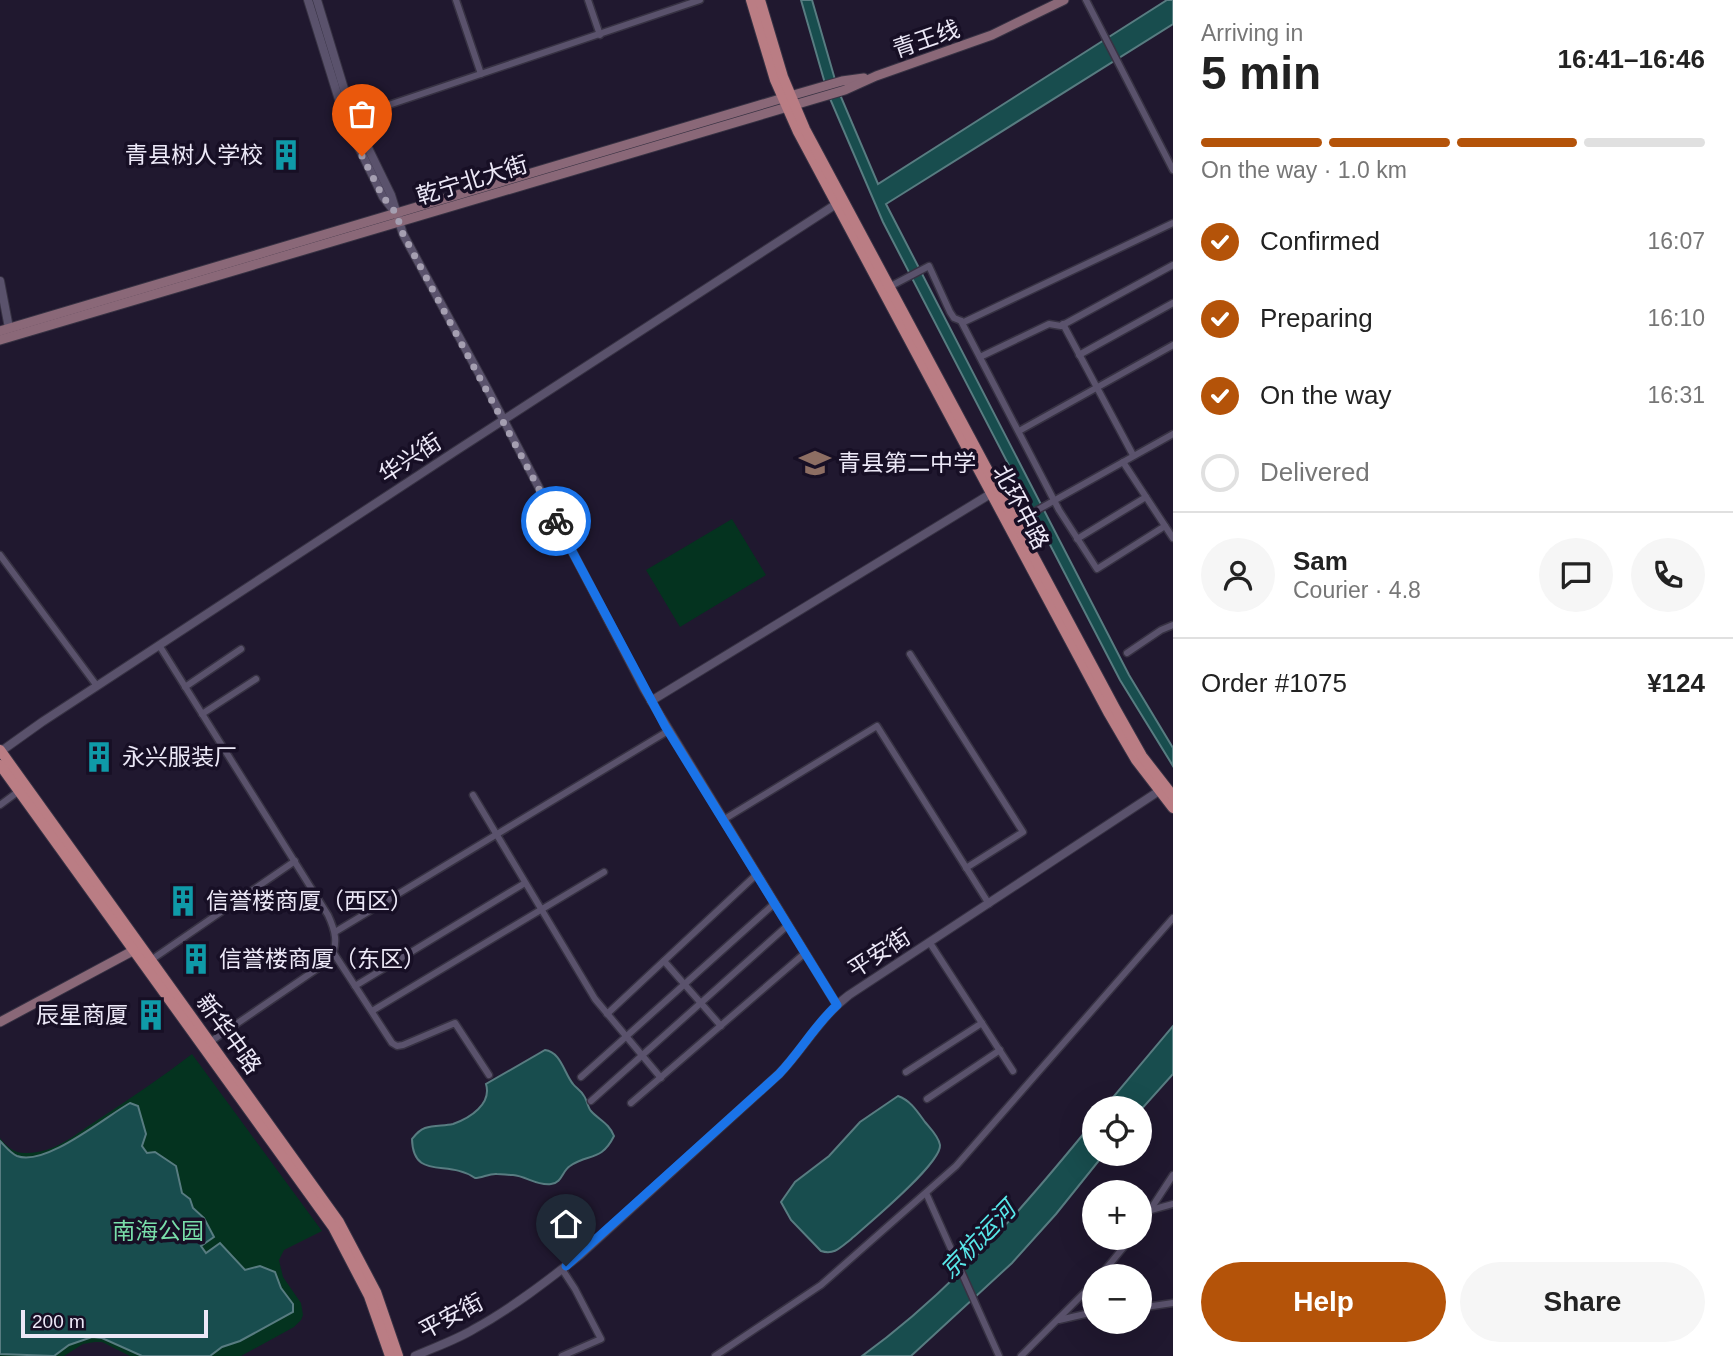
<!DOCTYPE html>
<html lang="en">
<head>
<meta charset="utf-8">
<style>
  body { margin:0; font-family:Arial,"Noto Sans SC",sans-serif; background:#f6f6f6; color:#222; height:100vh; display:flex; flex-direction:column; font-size:26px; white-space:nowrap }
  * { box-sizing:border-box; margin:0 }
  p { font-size:23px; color:#767676 }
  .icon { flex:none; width:38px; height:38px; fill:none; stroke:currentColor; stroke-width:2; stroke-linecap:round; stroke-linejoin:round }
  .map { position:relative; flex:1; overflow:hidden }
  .side { display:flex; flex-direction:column; background:#fff; width:560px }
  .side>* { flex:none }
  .fabs { position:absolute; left:1082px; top:1096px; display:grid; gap:14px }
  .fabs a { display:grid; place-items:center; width:70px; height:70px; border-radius:50%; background:#fff; box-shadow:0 7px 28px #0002; font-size:35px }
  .scale { position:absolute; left:21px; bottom:18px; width:187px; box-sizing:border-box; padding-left:7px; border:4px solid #ece8f7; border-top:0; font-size:19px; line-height:24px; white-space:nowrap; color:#ece8f7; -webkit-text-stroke:5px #170f25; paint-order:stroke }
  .pin { position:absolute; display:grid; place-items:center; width:60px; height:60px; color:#fff; margin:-72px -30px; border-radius:50% 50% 50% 0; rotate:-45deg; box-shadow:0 0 7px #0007 }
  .pin .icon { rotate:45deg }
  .courier { position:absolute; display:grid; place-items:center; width:70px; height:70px; margin:-35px; border:5px solid #1a73e8; border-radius:50%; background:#fff; color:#222; box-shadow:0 2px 9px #0007 }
  .overview em { font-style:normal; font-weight:700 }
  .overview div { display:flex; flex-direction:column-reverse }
  .overview { display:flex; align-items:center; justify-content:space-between; height:119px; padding:0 28px }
  h1 { font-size:46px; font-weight:700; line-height:52px }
  .bar { display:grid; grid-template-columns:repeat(4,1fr); gap:10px 7px; align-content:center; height:84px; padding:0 28px }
  .bar i { height:9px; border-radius:5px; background:#e0e0e0 }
  .bar .selected { background:#b45309 }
  .bar p { grid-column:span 4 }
  .line { display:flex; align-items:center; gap:18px; padding:0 28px; border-top:2px solid #e0e0e0 }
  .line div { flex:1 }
  .round { display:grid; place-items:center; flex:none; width:74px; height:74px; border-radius:37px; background:#f6f6f6 }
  ol { padding:0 28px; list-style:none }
  li { display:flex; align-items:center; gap:21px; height:77px }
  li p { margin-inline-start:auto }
  li .icon { padding:7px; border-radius:50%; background:#b45309; color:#fff; stroke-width:4 }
  li:last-child { color:#767676 }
  li i { width:38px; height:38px; border:4px solid #e0e0e0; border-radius:50% }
  .button { display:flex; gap:14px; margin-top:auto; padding:14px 28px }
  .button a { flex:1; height:80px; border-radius:42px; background:#b45309; color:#fff; font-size:28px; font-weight:700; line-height:80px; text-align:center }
  .button a+a { background:#f6f6f6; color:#222 }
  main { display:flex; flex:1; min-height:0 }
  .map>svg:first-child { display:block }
</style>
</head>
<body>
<main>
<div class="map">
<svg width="1173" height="1356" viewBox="0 0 1173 1356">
  <rect width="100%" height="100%" fill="#20182f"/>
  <g fill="#04331f">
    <path d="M732 519 766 575 680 627 646 570Z"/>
    <path d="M192 1054 322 1231 284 1250 279 1260 283 1277 301 1303 303 1315 301 1320 294 1327 241 1356H130L102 1342H95L83 1344 64 1356H0V1138C7 1147 15 1154 27 1153 55 1153 77 1133 99 1119 131 1098 162 1077 192 1054Z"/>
  </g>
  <g fill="#184d4e" stroke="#587c81" stroke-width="2">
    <path d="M801 0H812L838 90 878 184 1167 0H1173V24L886 204 1129 675 1173 748V766L1120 680 883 222 828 94Z"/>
    <path d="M1173 1026V1074L1139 1112V1108H1104Z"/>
    <path d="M545 1050C561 1052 564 1073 573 1084 576 1088 581 1090 584 1096 587 1100 588 1108 591 1111 599 1120 609 1123 614 1136 601 1162 589 1153 570 1166 562 1171 562 1183 551 1184 537 1186 526 1176 513 1175 508 1175 502 1174 497 1174 490 1173 482 1178 475 1178 448 1159 413 1181 412 1139 416 1134 419 1130 425 1128 434 1125 444 1126 453 1124 470 1118 492 1104 486 1084Z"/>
    <path d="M898 1096C910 1100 917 1111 925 1122 930 1128 939 1137 940 1145 942 1163 866 1226 850 1240 840 1248 834 1255 821 1251L791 1220 781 1202 795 1182 829 1156 860 1122Z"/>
    <path d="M130 1103 138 1106 146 1134 142 1146 147 1153 155 1152 176 1166 182 1193 190 1199 193 1208 204 1218 214 1237 201 1246 206 1253 220 1243 245 1270 260 1266 275 1272 281 1288 293 1304V1312L240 1341 222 1347 210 1356H142L102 1338 92 1337 69 1345 54 1356 0 1354V1141C5 1146 10 1153 17 1156 45 1167 105 1117 130 1103Z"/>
    <path d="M1094 1121V1153H1105L1056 1214 1012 1263 911 1356H862C952 1291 1024 1207 1094 1121Z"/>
  </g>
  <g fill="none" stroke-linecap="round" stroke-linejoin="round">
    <defs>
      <g id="minor">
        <path d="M456 0 481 74"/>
        <path d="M588 0 600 35"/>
        <path d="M1086 0 1173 170"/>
        <path d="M353 117 700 0"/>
        <path d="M891 286 929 266 950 312 954 318 964 322 1173 223"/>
        <path d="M961 321 1059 510 1097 569 1165 526"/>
        <path d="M1063 324 1133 455"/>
        <path d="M1079 355 1173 303"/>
        <path d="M980 357 1049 324 1061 326 1173 265"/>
        <path d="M1019 431 1173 345"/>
        <path d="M1123 462 1173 538"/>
        <path d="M1016 522 1173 434"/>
        <path d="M1077 539 1146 497"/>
        <path d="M0 555 97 686"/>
        <path d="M159 645 328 915C335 930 339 944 330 960L210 1042"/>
        <path d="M1127 653 1161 630 1173 625"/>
        <path d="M910 654 1023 832 966 868"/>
        <path d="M185 687 241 649"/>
        <path d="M202 714 256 679"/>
        <path d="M473 795 595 999 661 1078"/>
        <path d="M0 805 19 791"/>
        <path d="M723 820 877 726 989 904"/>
        <path d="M335 932 668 731"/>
        <path d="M930 943 1013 1071"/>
        <path d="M333 952 392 1043 397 1046 403 1045 455 1023 489 1075"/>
        <path d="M151 960 295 861"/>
        <path d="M664 961 721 1026"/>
        <path d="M355 986 525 883"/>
        <path d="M372 1011 604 872"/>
        <path d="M607 1014 757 874"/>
        <path d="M906 1072 982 1023"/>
        <path d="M581 1077 775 903"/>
        <path d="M927 1099 1000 1050"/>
        <path d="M591 1101 788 925"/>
        <path d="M631 1103 805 953"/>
        <path d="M926 1193 999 1356"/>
        <path d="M1151 1210 1173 1204"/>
        <path d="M1139 1227 1173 1175"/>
        <path d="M1100 1276 1132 1237"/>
        <path d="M1139 1308 1173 1303"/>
        <path d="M1059 1320 1094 1312"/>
        <path d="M562 1356 601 1339 575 1289 562 1269"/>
        <path d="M715 1356 821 1285 956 1166 1173 918"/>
        <path d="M1021 1356 1094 1283"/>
      </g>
      <g id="tertiary">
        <path d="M308 0 345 119 383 197 394 211"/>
        <path d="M317 0 352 115 391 195 403 234 488 390 644 689 837 1005"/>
        <path d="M0 281 9 328"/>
        <path d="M651 701 992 493"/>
        <path d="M0 752 42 722 454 452 841 201"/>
        <path d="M415 1356C435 1347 456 1340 474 1329 512 1308 547 1281 580 1255L779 1074C804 1048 820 1017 849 995L1159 791"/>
      </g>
      <g id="secondary">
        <path d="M0 331 790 96 842 81 864 78"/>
        <path d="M0 340 845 90 876 76 992 35 1064 0"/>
        <path d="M0 1022 140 947"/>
      </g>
      <g id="primary">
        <path d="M751 0 775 80 798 132 1108 712 1136 760 1173 808"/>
        <path d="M760 0 783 77 805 129 1115 708 1142 756 1173 796"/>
        <path d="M0 750 339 1222 376 1292 398 1356"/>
        <path d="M0 765 333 1227 369 1296 390 1356"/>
      </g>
    </defs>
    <use href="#minor" stroke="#373243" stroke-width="9"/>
    <use href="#tertiary" stroke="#373243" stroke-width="10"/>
    <use href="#secondary" stroke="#373243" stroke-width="11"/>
    <use href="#primary" stroke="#373243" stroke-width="12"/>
    <use href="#minor" stroke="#5a526c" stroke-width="6"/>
    <use href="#tertiary" stroke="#5a526c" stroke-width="8"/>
    <use href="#secondary" stroke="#8a6878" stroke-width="9"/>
    <use href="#primary" stroke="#ba7d84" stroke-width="10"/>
  </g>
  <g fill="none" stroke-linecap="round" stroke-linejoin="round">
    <path stroke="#a59fb1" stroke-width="7" stroke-dasharray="0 12.6" d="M362 156 383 197 396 213 403 234 556 521"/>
    <path stroke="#1a73e8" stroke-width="9" d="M556 521 665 726 837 1005C815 1025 800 1052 779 1074L566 1266"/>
  </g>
  <defs>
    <symbol id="building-bare" viewBox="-9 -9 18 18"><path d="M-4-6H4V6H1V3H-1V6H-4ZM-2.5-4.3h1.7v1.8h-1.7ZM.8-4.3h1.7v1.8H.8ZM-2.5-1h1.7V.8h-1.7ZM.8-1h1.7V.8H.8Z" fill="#0f9aa8" stroke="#170f25" stroke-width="2.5" paint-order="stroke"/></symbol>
    <symbol id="school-bare" viewBox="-9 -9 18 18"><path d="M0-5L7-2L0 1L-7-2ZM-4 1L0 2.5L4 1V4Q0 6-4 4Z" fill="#8d6e63" stroke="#170f25" stroke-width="2.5" paint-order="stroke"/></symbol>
  </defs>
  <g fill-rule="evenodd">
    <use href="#building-bare" x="264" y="133" width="44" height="44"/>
    <use href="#school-bare" x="793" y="441" width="44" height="44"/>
    <use href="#building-bare" x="77" y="735" width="44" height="44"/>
    <use href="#building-bare" x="161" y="879" width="44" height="44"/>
    <use href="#building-bare" x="174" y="937" width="44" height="44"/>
    <use href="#building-bare" x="129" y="993" width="44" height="44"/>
  </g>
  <g text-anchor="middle" stroke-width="7" stroke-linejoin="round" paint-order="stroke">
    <g font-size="23" fill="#ece8f7" stroke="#170f25">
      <text transform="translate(926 39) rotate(-19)" y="8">青王线</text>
      <text transform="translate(472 180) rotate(-17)" y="8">乾宁北大街</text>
      <text transform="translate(410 458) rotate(-33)" y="8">华兴街</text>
      <text transform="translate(1021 507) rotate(62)" y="8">北环中路</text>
      <text transform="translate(879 953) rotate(-33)" y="8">平安街</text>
      <text transform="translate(229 1034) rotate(54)" y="8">新华中路</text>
      <text transform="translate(451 1316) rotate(-28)" y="8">平安街</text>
    </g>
    <g font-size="23" fill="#ece8f7" stroke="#170f25" text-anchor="start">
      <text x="263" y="163" text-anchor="end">青县树人学校</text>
      <text x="838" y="471">青县第二中学</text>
      <text x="122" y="765">永兴服装厂</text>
      <text x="206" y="909">信誉楼商厦（西区）</text>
      <text x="219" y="967">信誉楼商厦（东区）</text>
      <text x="128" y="1023" text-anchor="end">辰星商厦</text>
    </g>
    <g font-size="23" fill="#79deaa" stroke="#170f25">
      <text x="158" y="1239">南海公园</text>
    </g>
    <g font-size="24" font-style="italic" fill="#58e8ea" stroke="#170f25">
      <text transform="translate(978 1240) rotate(-46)" y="8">京杭运河</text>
    </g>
  </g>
</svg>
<div class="fabs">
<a><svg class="icon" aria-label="locate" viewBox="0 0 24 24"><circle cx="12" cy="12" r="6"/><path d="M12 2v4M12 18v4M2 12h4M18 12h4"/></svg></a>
<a>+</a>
<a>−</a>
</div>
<div class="scale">200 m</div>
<div class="pin" style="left:362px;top:156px;background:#ea580c"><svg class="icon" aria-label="bag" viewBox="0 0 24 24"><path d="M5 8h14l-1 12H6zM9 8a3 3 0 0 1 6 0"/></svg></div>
<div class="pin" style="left:566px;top:1266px;background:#1f2937"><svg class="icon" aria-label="home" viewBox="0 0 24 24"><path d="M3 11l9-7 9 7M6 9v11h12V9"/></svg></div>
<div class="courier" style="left:556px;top:521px"><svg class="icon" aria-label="bike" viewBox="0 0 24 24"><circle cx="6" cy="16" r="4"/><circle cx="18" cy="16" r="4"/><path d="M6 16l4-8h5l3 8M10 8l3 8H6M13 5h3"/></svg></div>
</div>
<section class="side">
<div class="overview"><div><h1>5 min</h1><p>Arriving in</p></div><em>16:41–16:46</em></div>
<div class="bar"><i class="selected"></i><i class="selected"></i><i class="selected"></i><i></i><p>On the way · 1.0 km</p></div>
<ol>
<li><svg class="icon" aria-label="check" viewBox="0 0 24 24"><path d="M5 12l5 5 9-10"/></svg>Confirmed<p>16:07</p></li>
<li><svg class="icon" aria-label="check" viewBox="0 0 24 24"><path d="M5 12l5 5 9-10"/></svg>Preparing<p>16:10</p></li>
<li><svg class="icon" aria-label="check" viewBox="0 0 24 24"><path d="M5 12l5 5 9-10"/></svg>On the way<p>16:31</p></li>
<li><i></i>Delivered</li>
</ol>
<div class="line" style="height:126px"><a class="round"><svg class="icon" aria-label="person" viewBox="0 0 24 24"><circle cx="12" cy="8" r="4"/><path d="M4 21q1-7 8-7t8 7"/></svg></a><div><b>Sam</b><p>Courier · 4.8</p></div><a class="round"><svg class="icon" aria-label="chat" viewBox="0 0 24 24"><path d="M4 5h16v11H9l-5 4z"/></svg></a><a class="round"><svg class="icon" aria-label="phone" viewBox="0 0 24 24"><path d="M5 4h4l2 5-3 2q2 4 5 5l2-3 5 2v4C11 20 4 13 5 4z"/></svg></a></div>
<div class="line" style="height:91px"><div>Order #1075</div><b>¥124</b></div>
<div class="button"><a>Help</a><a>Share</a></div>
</section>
</main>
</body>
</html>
